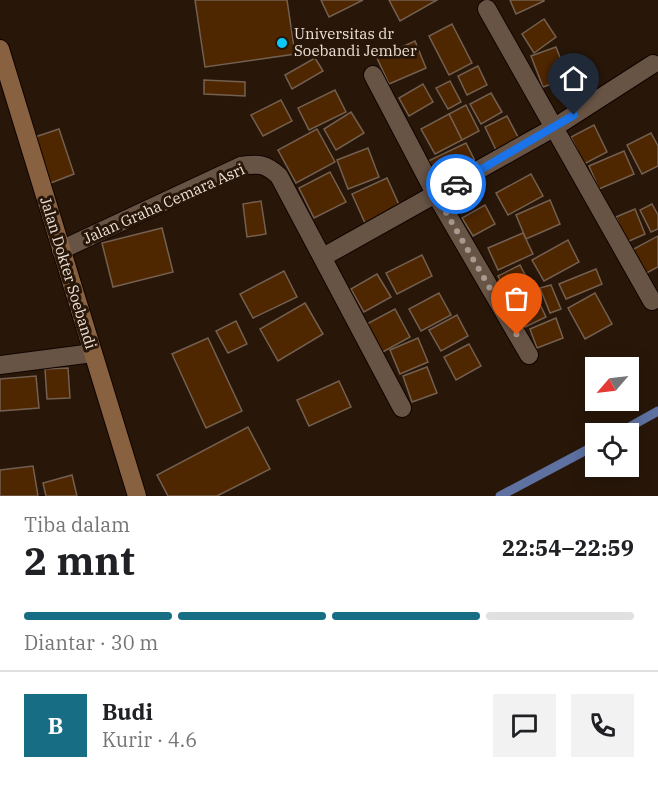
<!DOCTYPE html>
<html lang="id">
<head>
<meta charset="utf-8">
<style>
  body { margin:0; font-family:"IBM Plex Serif",serif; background:#f2f2f2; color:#202124; height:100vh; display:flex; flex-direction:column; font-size:22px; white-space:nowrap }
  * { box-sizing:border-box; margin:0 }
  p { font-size:20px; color:#757577 }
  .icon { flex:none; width:33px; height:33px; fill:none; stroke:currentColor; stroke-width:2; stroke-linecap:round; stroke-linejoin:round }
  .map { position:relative; height:496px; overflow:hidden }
  .details { display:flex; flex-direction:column; background:#fff; flex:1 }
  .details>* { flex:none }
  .needle { width:39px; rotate:242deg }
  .buttons { position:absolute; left:585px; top:357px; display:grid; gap:12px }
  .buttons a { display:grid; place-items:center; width:54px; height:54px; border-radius:0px; background:#fff; box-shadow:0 3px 15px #0003; font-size:30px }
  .pin { position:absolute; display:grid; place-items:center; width:51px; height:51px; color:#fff; margin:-62px -26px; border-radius:50% 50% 50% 0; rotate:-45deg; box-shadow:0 0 6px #0007 }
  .pin .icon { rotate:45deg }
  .courier { position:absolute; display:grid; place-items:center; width:60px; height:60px; margin:-30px; border:4px solid #1a73e8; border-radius:50%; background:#fff; color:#222; box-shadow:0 2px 8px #0007 }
  .summary em { font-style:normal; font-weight:700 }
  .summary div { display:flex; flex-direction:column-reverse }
  .summary { display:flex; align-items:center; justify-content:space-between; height:102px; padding:0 24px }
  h1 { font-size:39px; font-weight:700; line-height:45px }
  .bar { display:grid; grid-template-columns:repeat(4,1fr); gap:9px 6px; align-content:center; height:72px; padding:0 24px }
  .bar i { height:8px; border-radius:4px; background:#e0e0e0 }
  .bar .current { background:#176d84 }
  .bar p { grid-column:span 4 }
  .line { display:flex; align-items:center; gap:15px; padding:0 24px; border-top:2px solid #e0e0e0 }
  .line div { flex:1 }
  .round { display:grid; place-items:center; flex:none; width:63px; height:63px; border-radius:0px; background:#f2f2f2 }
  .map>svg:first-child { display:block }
</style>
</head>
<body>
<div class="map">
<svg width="658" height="496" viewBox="0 0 658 496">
  <rect width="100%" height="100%" fill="#281709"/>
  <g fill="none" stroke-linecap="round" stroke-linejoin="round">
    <g stroke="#5e71a1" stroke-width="9">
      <path d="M617 434 658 411"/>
      <path d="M500 496 596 445"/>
    </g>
  </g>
  <g fill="#4e2600" stroke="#746050" stroke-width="1.5">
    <path d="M195 0H287L295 54 205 67Z"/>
    <path d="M321 0H363L329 17Z"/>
    <path d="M389 0H437L400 21Z"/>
    <path d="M510 0H544V1L516 14Z"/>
    <path d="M544 19 556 37 534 53 522 34Z"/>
    <path d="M452 24 472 63 449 75 429 36Z"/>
    <path d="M415 41 426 68 389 84 377 58Z"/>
    <path d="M556 47 568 78 543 87 531 56Z"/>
    <path d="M315 58 323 71 292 89 285 75Z"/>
    <path d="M478 66 487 85 467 95 458 76Z"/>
    <path d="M204 80 245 82V96L204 94Z"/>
    <path d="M450 81 461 102 448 109 436 88Z"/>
    <path d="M423 84 433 102 409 116 399 98Z"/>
    <path d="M335 90 346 112 309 130 298 108Z"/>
    <path d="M491 93 502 112 481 124 470 104Z"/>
    <path d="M281 100 292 121 263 136 251 115Z"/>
    <path d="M466 105 479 131 462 140 449 114Z"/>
    <path d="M351 112 364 133 336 150 324 129Z"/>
    <path d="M449 114 462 140 435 154 421 129Z"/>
    <path d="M507 116 520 141 497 152 485 127Z"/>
    <path d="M594 125 607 152 584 164 571 137Z"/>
    <path d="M59 129 74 174 48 184 32 138Z"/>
    <path d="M317 129 335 162 296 183 278 150Z"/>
    <path d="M651 133 658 146V166L642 174 627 145Z"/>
    <path d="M466 143 478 167 436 188 424 163Z"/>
    <path d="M368 148 379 177 348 189 337 160Z"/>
    <path d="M624 151 634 174 599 189 589 166Z"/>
    <path d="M330 172 346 202 314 218 299 188Z"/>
    <path d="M531 174 543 196 508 215 496 193Z"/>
    <path d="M387 178 400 207 365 223 352 194Z"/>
    <path d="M550 200 560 224 526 239 516 215Z"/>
    <path d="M261 201 266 234 247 237 243 204Z"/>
    <path d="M652 204 658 215V229L651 232 640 210Z"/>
    <path d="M485 205 495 224 473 236 462 218Z"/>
    <path d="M635 209 645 234 627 242 616 217Z"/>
    <path d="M162 228 173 272 113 287 102 243Z"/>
    <path d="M523 233 533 254 498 270 488 248Z"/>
    <path d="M658 236V267L641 276 628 252Z"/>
    <path d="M568 240 579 262 544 281 532 260Z"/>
    <path d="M422 255 432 276 397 294 386 273Z"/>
    <path d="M520 265 531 286 509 298 498 276Z"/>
    <path d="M596 269 602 284 566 299 559 284Z"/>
    <path d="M284 271 297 297 253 318 240 294Z"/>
    <path d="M377 274 391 297 364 312 351 289Z"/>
    <path d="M551 285 561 309 550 313 540 288Z"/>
    <path d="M439 293 451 315 421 331 409 309Z"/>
    <path d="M595 293 612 324 585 339 568 308Z"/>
    <path d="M535 294 546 317 519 330 508 308Z"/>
    <path d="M305 303 323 334 278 361 260 329Z"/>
    <path d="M395 309 410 337 381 353 365 325Z"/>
    <path d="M457 315 468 336 441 351 429 330Z"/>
    <path d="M556 318 563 338 537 348 530 329Z"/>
    <path d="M236 321 247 344 228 353 216 331Z"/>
    <path d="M208 338 242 411 206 428 172 354Z"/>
    <path d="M418 338 428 362 400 374 390 350Z"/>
    <path d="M469 344 481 366 456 380 444 357Z"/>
    <path d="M427 367 437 393 412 402 403 376Z"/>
    <path d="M68 368 70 398 47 399 45 369Z"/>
    <path d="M36 376 39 408 0 411V379Z"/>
    <path d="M339 381 351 407 309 426 297 400Z"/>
    <path d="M248 427 270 469 217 496H168L157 475Z"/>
    <path d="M33 466 38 496H0V470Z"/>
    <path d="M72 475 77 496H46L43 483Z"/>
  </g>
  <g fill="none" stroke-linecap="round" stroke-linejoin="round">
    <defs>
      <g id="street">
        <path d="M487 9 652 301"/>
        <path d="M373 75 436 195 529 355"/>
        <path d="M61 250 241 166C259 163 266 164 279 176L402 408"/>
        <path d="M323 257 555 127 653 64"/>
        <path d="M0 365 93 353"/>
      </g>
      <path id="secondary" d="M0 49 137 496"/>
    </defs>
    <use href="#street" stroke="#100300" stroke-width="20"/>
    <use href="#secondary" stroke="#100300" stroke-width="20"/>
    <use href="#street" stroke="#685445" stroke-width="18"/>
    <use href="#secondary" stroke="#876140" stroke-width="18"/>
  </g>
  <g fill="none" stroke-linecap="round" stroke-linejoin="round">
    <path stroke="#a89a90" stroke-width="6" stroke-dasharray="0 10.8" d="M456 184 436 195 517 335"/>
    <path stroke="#1a73e8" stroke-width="8" d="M456 184 574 115"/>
  </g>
  <circle fill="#0bcafa" stroke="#281709" stroke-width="2" cx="282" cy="43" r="6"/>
  <g text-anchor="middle" stroke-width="6" stroke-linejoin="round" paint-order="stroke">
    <g font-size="15" fill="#ede1d8" stroke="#281709" text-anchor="start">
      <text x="294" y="39">Universitas dr<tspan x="294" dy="17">Soebandi Jember</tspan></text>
    </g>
    <g font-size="15" fill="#ede1d8" stroke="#281709">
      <text transform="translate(164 204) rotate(-24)" y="5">Jalan Graha Cemara Asri</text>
      <text transform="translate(68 273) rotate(73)" y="5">Jalan Dokter Soebandi</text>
    </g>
  </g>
</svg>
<div class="buttons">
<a><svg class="needle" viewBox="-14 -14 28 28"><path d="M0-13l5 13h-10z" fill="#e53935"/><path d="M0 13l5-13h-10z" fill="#757577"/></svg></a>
<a><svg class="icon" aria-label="locate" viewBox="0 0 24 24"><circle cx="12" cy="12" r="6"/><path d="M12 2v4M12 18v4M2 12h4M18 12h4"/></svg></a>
</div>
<div class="pin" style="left:517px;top:335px;background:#ea580c"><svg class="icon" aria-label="bag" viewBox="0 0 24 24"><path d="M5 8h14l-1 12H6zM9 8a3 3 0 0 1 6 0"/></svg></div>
<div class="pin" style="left:574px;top:115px;background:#1f2937"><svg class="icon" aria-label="home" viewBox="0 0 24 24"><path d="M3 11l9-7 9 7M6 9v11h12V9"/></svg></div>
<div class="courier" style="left:456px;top:184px"><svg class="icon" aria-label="car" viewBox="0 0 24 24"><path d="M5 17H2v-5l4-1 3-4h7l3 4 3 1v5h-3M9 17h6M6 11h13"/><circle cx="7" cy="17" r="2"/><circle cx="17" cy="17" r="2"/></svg></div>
</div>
<section class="details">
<div class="summary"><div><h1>2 mnt</h1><p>Tiba dalam</p></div><em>22:54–22:59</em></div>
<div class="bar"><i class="current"></i><i class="current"></i><i class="current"></i><i></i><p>Diantar · 30 m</p></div>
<div class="line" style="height:108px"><b class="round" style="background:#176d84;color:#fff">B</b><div><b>Budi</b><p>Kurir · 4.6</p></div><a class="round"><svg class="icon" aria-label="chat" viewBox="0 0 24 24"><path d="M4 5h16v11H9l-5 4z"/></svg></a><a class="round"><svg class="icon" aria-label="phone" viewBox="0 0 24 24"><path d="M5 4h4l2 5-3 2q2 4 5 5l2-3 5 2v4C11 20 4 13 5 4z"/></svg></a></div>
</section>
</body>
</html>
